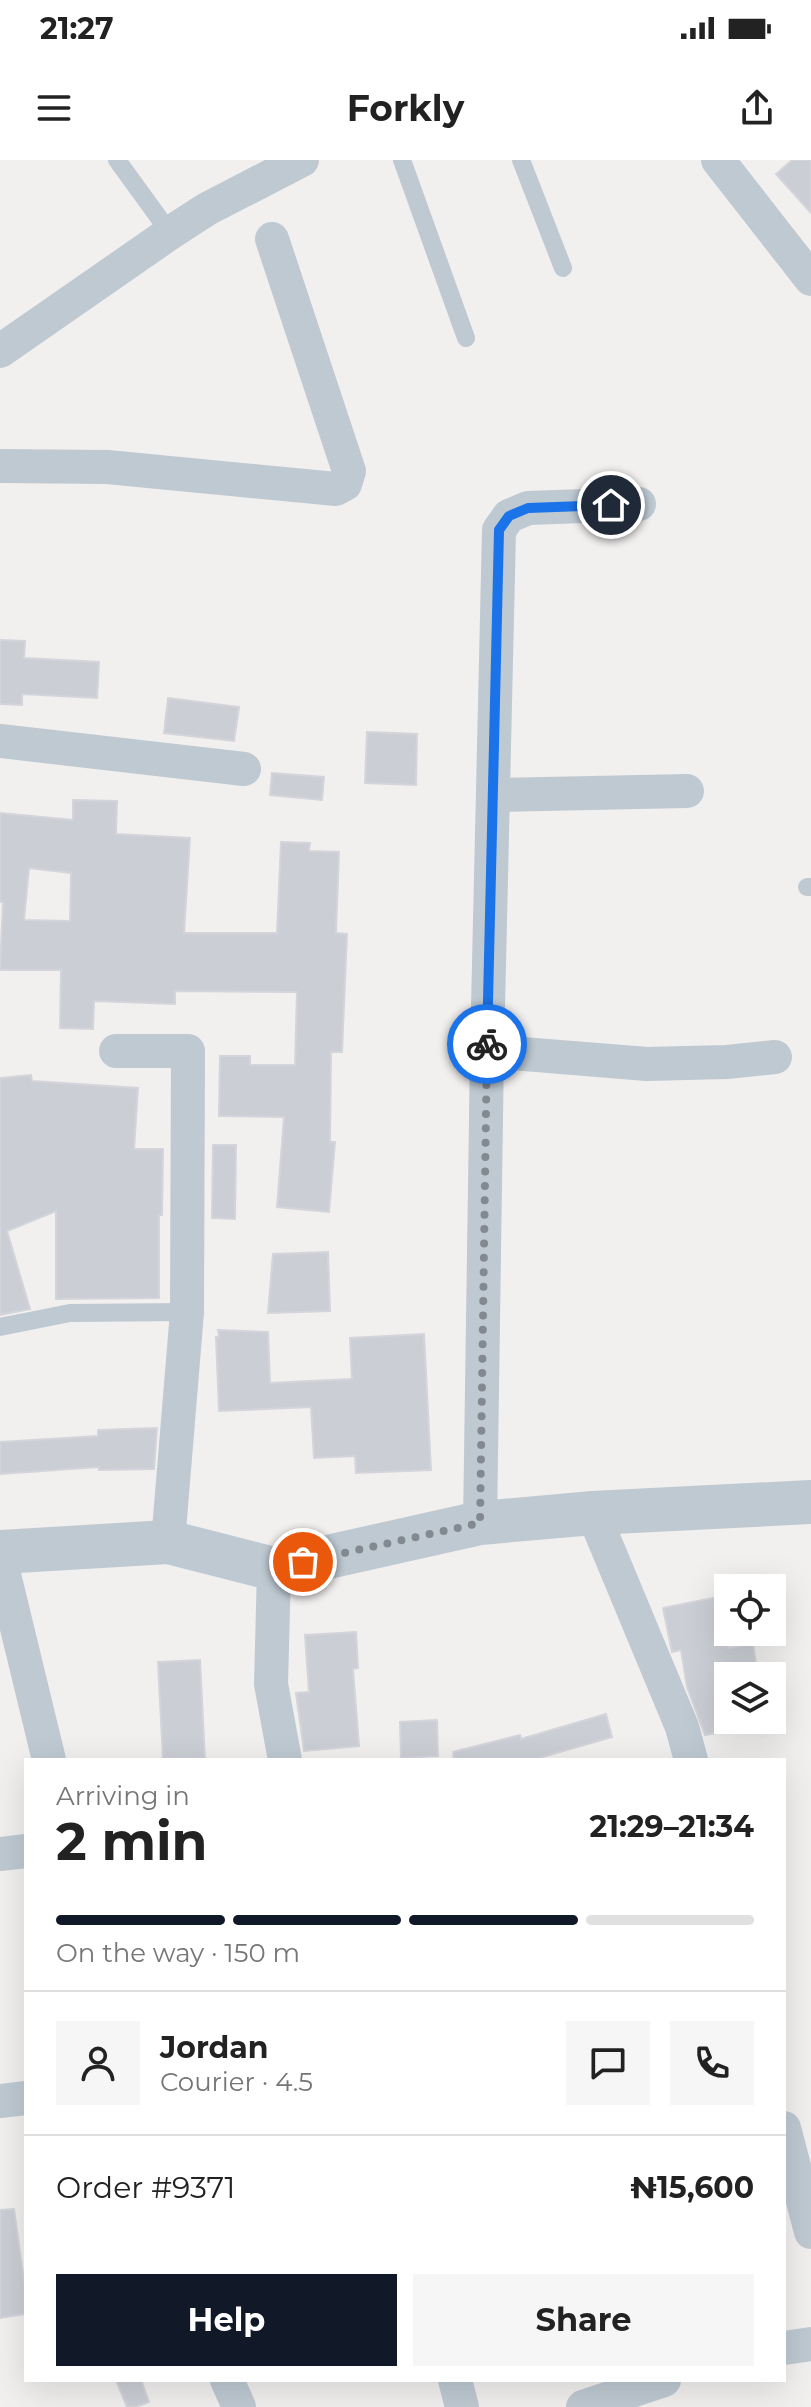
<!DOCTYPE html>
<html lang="en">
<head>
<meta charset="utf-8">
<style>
  body { margin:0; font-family:Montserrat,sans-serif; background:#f6f6f6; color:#222; height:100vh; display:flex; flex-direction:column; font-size:30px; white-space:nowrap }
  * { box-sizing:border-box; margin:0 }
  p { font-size:26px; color:#767676 }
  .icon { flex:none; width:44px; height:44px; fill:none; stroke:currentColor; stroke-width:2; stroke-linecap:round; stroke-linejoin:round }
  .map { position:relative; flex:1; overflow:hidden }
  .panel { position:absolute; left:24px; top:1598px; width:762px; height:624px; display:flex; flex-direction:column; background:#fff; border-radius:0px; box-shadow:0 8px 32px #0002 }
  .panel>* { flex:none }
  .controls { position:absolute; left:714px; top:1414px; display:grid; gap:16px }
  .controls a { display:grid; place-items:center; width:72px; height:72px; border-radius:0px; background:#fff; box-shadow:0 8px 32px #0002; font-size:40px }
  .pin { position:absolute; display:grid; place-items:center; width:68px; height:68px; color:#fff; margin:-34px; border:4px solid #fff; border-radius:50%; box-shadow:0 2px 8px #0007 }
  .courier { position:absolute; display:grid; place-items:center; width:80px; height:80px; margin:-40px; border:6px solid #1a73e8; border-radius:50%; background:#fff; color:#222; box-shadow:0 2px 10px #0007 }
  .headline em { font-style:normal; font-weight:700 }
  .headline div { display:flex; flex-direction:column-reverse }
  .headline { display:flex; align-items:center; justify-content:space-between; height:136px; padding:0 32px }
  h1 { font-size:52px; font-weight:700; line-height:60px }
  .bar { display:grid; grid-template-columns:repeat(4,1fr); gap:12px 8px; align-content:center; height:96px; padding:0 32px }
  .bar i { height:10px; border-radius:6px; background:#e0e0e0 }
  .bar .on { background:#111827 }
  .bar p { grid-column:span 4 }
  .line { display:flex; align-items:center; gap:20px; padding:0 32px; border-top:2px solid #e0e0e0 }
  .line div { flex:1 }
  .round { display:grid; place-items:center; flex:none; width:84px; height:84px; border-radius:0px; background:#f6f6f6 }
  .action { display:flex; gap:16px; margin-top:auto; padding:16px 32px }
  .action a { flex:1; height:92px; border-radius:0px; background:#111827; color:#fff; font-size:32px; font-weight:700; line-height:92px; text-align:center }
  .action a+a { background:#f6f6f6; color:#222 }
  .status { display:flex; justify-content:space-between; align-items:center; height:56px; padding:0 40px; background:#fff; direction:ltr }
  .status svg { height:22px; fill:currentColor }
  header { display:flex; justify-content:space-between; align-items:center; height:104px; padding:0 32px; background:#fff; font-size:36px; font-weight:700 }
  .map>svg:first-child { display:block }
</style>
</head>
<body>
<div class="status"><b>21:27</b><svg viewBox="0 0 49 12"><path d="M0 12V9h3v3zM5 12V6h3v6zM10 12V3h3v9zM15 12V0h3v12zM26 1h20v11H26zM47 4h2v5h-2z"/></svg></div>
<header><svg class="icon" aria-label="menu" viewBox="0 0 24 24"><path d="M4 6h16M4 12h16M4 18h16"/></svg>Forkly<svg class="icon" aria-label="share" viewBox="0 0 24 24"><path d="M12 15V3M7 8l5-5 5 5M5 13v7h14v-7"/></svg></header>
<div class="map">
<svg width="811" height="2247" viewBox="0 0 811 2247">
  <rect width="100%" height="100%" fill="#f2efef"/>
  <g fill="#cbced4" stroke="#d3d5db" stroke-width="2" fill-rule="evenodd">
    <path d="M792 0H811V53L776 14Z"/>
    <path d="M0 480 25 481 24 498 99 502 97 538 22 534V545L0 544Z"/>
    <path d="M168 538 239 547 234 581 164 573Z"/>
    <path d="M367 572 417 574 416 625 365 623Z"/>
    <path d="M272 613 324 617 322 640 270 635Z"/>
    <path d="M73 640 117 641 116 674 190 678 184 773H277L281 682 310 683 309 691 339 692 336 773 347 774 342 892H331L330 982H335L329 1052 277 1047 284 957 219 956 220 896H250V905H295L297 832 175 831V844L94 841 93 869 60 868 61 810H0L3 742H0V653L73 660ZM29 708 71 713 70 761 24 760Z"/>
    <path d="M31 915 32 921 138 928 134 989H163L162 1055H159V1138L56 1139V1051L7 1071 30 1149 0 1155V918Z"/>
    <path d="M213 985H236L235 1059 212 1058Z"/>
    <path d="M328 1092 330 1151 268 1153 273 1094Z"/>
    <path d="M218 1170 268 1172 270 1223 352 1219 350 1178 424 1174 431 1310 356 1313 355 1296 314 1298 311 1247 219 1251 216 1177H219Z"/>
    <path d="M157 1268 154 1309 99 1310V1307L0 1314V1282L98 1276V1270Z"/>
    <path d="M728 1435V1488L753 1484 758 1516H728V1571L705 1575 687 1527 681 1490 672 1492 671 1487 663 1448Z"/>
    <path d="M356 1472 358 1508 353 1509 359 1586 304 1591 296 1533 309 1532 305 1475Z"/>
    <path d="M200 1500 205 1600H163L158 1502Z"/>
    <path d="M606 1554 612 1577 532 1600H454L453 1592 520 1575 521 1579Z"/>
    <path d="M437 1560 438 1596 401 1598 400 1562Z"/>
    <path d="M14 2049 26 2135V2154L0 2158V2050Z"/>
    <path d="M116 2220H141L149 2242 136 2247H127Z"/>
  </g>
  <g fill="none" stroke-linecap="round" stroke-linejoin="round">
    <g stroke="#bec9d2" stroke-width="18">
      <path d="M117 0 170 73"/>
      <path d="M402 0 466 178"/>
      <path d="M521 0 563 108"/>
      <path d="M807 727H811"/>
      <path d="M0 1167 70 1153 187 1152"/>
    </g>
    <g stroke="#bec9d2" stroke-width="34">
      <path d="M718 0 811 119"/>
      <path d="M0 191 170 73 207 49 302 0"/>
      <path d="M0 306 107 307 336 329 345 324 349 311 272 79"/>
      <path d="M0 581 244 609"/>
      <path d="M493 635 687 631"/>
      <path d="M116 891H188L187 1152 168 1382"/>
      <path d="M487 891 647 904 727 902 775 897"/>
      <path d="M593 1353 682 1567 691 1600"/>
      <path d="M480 1363 487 891 499 370 509 356 528 348 639 344"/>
      <path d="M0 1398 49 1600"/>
      <path d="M274 1409 271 1524 285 1600"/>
      <path d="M0 1694 26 1691"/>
      <path d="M0 1941 26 1938"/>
      <path d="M784 1968 811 2072"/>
      <path d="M784 2188 811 2184"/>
      <path d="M227 2220 239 2247"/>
      <path d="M455 2220 462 2247"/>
      <path d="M583 2247 664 2220"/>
    </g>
    <path stroke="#bec9d2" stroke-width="44" d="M0 1392 168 1382 274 1409 480 1363 593 1353 811 1342"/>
  </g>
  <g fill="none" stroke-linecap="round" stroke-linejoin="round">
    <path stroke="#828991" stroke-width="8" stroke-dasharray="0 14.4" d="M303 1402 480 1363 487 884"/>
    <path stroke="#1a73e8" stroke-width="10" d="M487 884 499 370 509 356 528 348 611 345"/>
  </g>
</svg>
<div class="controls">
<a><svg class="icon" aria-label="locate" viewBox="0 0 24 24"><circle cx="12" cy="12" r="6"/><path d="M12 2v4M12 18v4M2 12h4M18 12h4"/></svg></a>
<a><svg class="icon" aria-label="layers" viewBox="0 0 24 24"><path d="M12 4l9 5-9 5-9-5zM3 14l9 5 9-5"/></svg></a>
</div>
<div class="pin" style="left:303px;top:1402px;background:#ea580c"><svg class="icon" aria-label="bag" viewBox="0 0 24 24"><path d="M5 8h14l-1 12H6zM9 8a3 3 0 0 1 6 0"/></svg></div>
<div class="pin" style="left:611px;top:345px;background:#1f2937"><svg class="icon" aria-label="home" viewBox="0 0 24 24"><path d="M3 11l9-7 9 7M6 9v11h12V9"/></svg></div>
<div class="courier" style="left:487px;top:884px"><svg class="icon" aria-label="bike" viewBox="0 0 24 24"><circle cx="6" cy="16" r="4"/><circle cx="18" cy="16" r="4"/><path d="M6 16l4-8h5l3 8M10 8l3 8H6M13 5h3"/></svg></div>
<section class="panel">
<div class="headline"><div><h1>2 min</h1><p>Arriving in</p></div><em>21:29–21:34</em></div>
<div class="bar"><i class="on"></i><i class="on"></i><i class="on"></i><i></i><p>On the way · 150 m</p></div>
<div class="line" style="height:144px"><a class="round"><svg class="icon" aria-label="person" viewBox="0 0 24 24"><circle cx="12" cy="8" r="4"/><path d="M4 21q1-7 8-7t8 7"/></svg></a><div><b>Jordan</b><p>Courier · 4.5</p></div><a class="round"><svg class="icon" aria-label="chat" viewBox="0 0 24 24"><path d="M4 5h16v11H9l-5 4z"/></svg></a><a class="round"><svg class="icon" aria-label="phone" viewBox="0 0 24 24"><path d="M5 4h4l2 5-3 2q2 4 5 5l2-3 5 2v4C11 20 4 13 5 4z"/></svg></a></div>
<div class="line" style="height:104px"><div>Order #9371</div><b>₦15,600</b></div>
<div class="action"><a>Help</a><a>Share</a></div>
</section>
</div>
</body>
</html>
